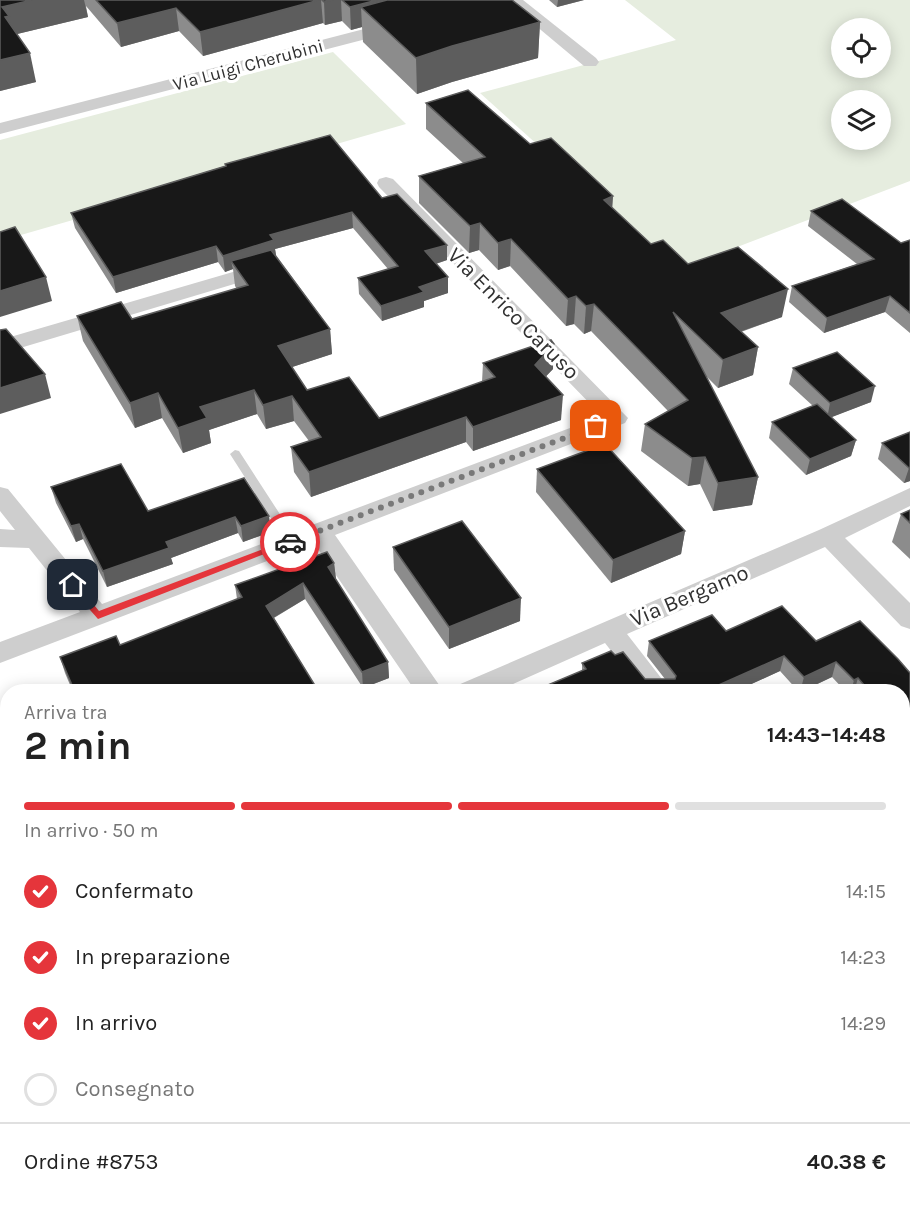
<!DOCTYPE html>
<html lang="it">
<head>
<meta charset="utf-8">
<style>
  body { margin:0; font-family:Karla,sans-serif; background:#f6f6f6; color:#222; height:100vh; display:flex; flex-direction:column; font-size:22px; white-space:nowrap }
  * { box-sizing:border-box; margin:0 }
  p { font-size:20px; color:#767676 }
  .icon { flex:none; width:33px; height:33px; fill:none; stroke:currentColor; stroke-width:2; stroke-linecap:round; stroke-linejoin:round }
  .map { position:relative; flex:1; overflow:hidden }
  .sheet { position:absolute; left:0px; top:684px; width:910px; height:528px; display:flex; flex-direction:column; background:#fff; border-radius:24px 24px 0 0; box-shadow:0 3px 15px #0003 }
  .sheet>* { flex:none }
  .fabs { position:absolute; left:831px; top:18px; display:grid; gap:12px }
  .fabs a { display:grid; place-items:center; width:60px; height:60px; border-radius:50%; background:#fff; box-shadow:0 3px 15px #0003; font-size:30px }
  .pin { position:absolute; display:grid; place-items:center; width:51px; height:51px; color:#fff; margin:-26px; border-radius:12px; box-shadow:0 3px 9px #0006 }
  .courier { position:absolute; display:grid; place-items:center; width:60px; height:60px; margin:-30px; border:4px solid #e5353b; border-radius:50%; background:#fff; color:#222; box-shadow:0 2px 8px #0007 }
  .head em { font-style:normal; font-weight:700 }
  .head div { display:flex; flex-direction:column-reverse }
  .head { display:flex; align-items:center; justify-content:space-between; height:102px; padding:0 24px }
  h1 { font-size:39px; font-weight:700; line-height:45px }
  .bar { display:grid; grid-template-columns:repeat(4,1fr); gap:9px 6px; align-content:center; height:72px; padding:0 24px }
  .bar i { height:8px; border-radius:4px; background:#e0e0e0 }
  .bar .current { background:#e5353b }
  .bar p { grid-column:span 4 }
  .line { display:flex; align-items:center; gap:15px; padding:0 24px; border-top:2px solid #e0e0e0 }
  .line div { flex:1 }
  ol { padding:0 24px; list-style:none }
  li { display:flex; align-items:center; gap:18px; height:66px }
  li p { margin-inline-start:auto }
  li .icon { padding:6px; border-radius:50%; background:#e5353b; color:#fff; stroke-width:4 }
  li:last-child { color:#767676 }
  li i { width:33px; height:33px; border:3px solid #e0e0e0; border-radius:50% }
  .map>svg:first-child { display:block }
</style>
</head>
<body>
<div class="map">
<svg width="910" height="1212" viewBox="0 0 910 1212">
  <rect width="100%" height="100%" fill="#fff"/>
  <g fill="#e6eddf" fill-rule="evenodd">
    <path d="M625 0H910V181L677 270 480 93 676 40ZM842 28H880V68H842ZM842 100H880V140H842Z"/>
    <path d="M333 52 406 124 0 241V140Z"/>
  </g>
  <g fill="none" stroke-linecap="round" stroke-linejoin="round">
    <path fill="#cecece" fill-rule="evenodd" d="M235 450 239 451 296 539 298 542 296 545H288L230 454Z"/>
    <g fill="#cecece" fill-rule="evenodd">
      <path d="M505 0H523L596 58 599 62 596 66H584Z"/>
      <path d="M395 21 401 22 403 26 401 30 0 134V123Z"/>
      <path d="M386 177 393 179 628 418 625 423 335 535 444 692H416L314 543 0 663V642L80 612 29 548 0 547V529L15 530 0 511V487L8 489 102 604 602 416 379 187 377 183 379 179Z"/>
      <path d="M267 262 274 264 277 268 274 272 0 354V340Z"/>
      <path d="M910 488V506L845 538 910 603V629L901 626 825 547 627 634 672 692H643L605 643 495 692H454L458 685 819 530Z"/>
      <path d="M8 789V813L0 816V792Z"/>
    </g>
    <g fill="#cecece" fill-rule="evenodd">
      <path d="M0 715 8 717V746L0 744Z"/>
      <path d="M529 1204H576L580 1212H532Z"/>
    </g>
    <defs>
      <g id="rail">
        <path d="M903 816 910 812"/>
        <path d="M74 1212 90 1204"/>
      </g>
    </defs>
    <use href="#rail" stroke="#868686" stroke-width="8"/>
    <use href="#rail" stroke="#fff" stroke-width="5" stroke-dasharray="16" stroke-linecap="butt"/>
  </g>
  <g fill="#8c8c8c">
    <path d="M0 0H512L540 22 538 58 452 82 417 94 363 42 362 27 351 30 342 21 325 25 323 23 203 56 179 31 121 47 86 6 88 17 17 34 36 82 0 91Z"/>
    <path d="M549 0H584L557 7Z"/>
    <path d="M426 103 530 144 613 196 612 208 651 244 688 264 782 317 741 332 758 347 753 375 718 388 705 375 758 477 752 505 713 511 700 484 688 486 641 451 645 424 668 411 591 331 584 334 574 324 566 326 510 266 498 270 479 250 469 253 419 203V176L463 163 426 129Z"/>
    <path d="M225 164 382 198 447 260 436 264 448 293 424 301V307L382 321 359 294 358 278 388 269 353 228 275 249 276 255 330 329 332 354 292 367 307 390 379 418 482 382 483 363 553 369 546 376 561 420 473 451 466 442 311 497 294 472 291 447 309 441 294 421 266 429 257 414 209 430 211 443 183 453 162 418 135 428 83 341 77 316 132 319 237 289 235 286 233 269 225 272 218 262 116 293 75 228 71 213 225 166Z"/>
    <path d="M811 211 901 243 910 240V333L885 312 824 333 789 302 792 286 857 264 808 226Z"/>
    <path d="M793 368 871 402 831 417 856 440 851 456 806 475 769 438 772 422 813 406 789 384Z"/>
    <path d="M910 432V481L904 483 878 459 882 443Z"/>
    <path d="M537 469 685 531 681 554 611 583 536 492Z"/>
    <path d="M244 478 271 532 243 542 238 533 171 558 173 564 107 587 83 539 76 542 56 503 51 487 148 511Z"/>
    <path d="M910 510V559L892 542 901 514Z"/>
    <path d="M393 547 520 621 449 649 394 570Z"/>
    <path d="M334 563 336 579H335L388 662 389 678 363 688 305 599 274 618 319 692H73L65 673 60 657 120 645 237 599 235 585Z"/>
    <path d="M726 631 816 641 910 673V760L903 752V692H846L832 677 801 692H799L780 671 734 692H543V687L582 671V663L615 655 645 679H665L647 656 649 641Z"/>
    <path d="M910 850V933L905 936 903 934V855Z"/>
    <path d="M631 1204H704L690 1212H639Z"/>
  </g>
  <g fill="#5d5d5d">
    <path d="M0 0H84L88 17 13 35 0 10Z"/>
    <path d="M319 0H321L323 23 203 56 200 32Z"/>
    <path d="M333 0H341L342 21 325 25 324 2Z"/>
    <path d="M377 0H468L361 7 362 27 351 30 350 7Z"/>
    <path d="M558 0H584L557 7Z"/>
    <path d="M176 8 179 31 121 47 117 23Z"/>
    <path d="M540 22 538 58 452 82 417 94 416 58 452 46Z"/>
    <path d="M30 53 36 82 0 91V60Z"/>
    <path d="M613 196 611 224 604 200Z"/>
    <path d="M352 212 353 228 275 249 276 255 231 261 233 269 225 272 223 256 270 235Z"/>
    <path d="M480 223 479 250 469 253 470 226Z"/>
    <path d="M511 239 510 266 498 270V243Z"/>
    <path d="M447 245V260L426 267 425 251Z"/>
    <path d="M216 246 218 262 116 293 113 277Z"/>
    <path d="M46 277 52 301 0 317V291Z"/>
    <path d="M448 277V293L424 301V307L382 321 381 306 419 287Z"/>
    <path d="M788 289 782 317 716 340 721 313Z"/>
    <path d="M576 296 574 324 566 326 568 299Z"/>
    <path d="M890 296 885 312 824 333 827 318Z"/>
    <path d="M594 304 591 331 584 334 586 306Z"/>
    <path d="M330 329 332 354 280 371 278 346Z"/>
    <path d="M554 344 553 369 534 389 535 365Z"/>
    <path d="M758 347 753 375 718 388 723 360Z"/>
    <path d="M45 374 51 398 0 414V388Z"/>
    <path d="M875 386 871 402 827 419 830 403Z"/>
    <path d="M254 390 257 414 209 430 211 443 183 453 178 428 200 407Z"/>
    <path d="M158 393 162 418 135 428 130 403Z"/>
    <path d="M563 395 561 420 473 451V427Z"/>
    <path d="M292 396 294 421 266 429 263 405Z"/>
    <path d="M466 417V442L311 497 309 472Z"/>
    <path d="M856 440 851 456 806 475 810 459Z"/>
    <path d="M705 457 700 484 688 486 692 458Z"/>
    <path d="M910 467V481L904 483 909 468Z"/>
    <path d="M758 477 752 505 713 511 718 483Z"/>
    <path d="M269 516 271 532 243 542 241 526Z"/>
    <path d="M235 517 238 533 171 558 173 564 107 587 103 571 166 542Z"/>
    <path d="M79 524 83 539 76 542 71 526Z"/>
    <path d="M685 531 681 554 611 583 613 560Z"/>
    <path d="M334 563 336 579 329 583 328 567Z"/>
    <path d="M303 583 305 599 268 621 266 606Z"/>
    <path d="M521 598 520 621 449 649V627Z"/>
    <path d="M784 656 780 671 734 692H703Z"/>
    <path d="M388 662 389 678 363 688 362 672Z"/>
    <path d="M836 662 832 677 800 692 804 677Z"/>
    <path d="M858 678 854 692H851L854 680Z"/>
    <path d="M8 874V915L0 918V877Z"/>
    <path d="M910 924V933L905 936Z"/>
    <path d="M910 1078V1090L903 1095V1082Z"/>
    <path d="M678 1204H704L690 1212H664Z"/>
  </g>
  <g fill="#181818" stroke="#5d5d5d" stroke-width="1.5">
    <path d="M0 0H32L2 7 9 16 5 17 30 53 0 60Z"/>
    <path d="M96 0H319L200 32 176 8 117 23Z"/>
    <path d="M322 0H333L324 2Z"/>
    <path d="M342 0H377L350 7Z"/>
    <path d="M387 0H512L540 22 452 46 416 58 361 7Z"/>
    <path d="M468 90 530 144 551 138 613 196 604 200 651 244 663 240 688 264 738 247 788 289 721 313 758 347 723 360 673 312 758 477 718 483 705 457 692 458 645 424 688 400 594 304 586 306 576 296 568 299 511 239 498 243 480 223 470 226 419 176 485 157 426 103Z"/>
    <path d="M330 135 382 198 397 194 447 245 425 251 448 277 419 287 424 292 381 306 358 278 398 266 352 212 270 235 274 240 223 256 216 246 113 277 71 213 226 166 225 164Z"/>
    <path d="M842 199 901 243 910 240V313L890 296 827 318 792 286 874 259 811 211Z"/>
    <path d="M15 227 46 277 0 291V232Z"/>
    <path d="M271 250 330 329 278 346 307 390 349 377 379 418 495 377 483 363 551 340 554 344 535 365 563 395 473 427 466 417 309 472 291 447 321 437 292 396 263 405 254 390 200 407 207 418 178 428 158 393 130 403 77 316 121 302 132 319 248 285 231 261Z"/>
    <path d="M6 329 45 374 0 388V330Z"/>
    <path d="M837 352 875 386 830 403 793 368Z"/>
    <path d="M817 404 856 440 810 459 772 422Z"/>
    <path d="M910 432V467L909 468 882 443Z"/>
    <path d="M605 444 685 531 613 560 537 469Z"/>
    <path d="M121 464 148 511 244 478 269 516 241 526 235 517 166 542 169 548 103 571 79 524 71 526 51 487Z"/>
    <path d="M910 510V523L901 514Z"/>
    <path d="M462 521 521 598 449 627 393 547Z"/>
    <path d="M327 552 334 563 328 567 388 662 362 672 303 583 266 606 319 692H138L137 691 135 692H75L60 657 116 636 120 645 242 597 235 585Z"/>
    <path d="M782 606 816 641 860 621 898 659 910 673V738L903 730V692H870L858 678 854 680 836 662 804 677 784 656 703 692H547L543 687 586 669 582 663 611 651 615 655 623 652 645 679H675L676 676 649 641 712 615 726 631Z"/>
    <path d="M0 824 8 843V874L0 877Z"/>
    <path d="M910 850V910L903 903V855Z"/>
    <path d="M910 940V1078L903 1082V945Z"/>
    <path d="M8 990V1093L0 1069V993Z"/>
    <path d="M910 1145V1212H841L852 1204H903V1150Z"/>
    <path d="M655 1204H678L664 1212Z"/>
    <path d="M770 1207 774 1212H764Z"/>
  </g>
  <path fill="#e5353b" d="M287 540 295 542 98 619 68 585 76 583 99 611Z"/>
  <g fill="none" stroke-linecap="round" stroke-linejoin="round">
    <path stroke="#797979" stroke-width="6" stroke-dasharray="0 10.8" d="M290 542 596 426"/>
  </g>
  <g text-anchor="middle" stroke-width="6" stroke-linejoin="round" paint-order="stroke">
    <g font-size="18" fill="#313131" stroke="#fff">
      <text transform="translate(248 65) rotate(-15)" y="6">Via Luigi Cherubini</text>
    </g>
    <g font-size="22" fill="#313131" stroke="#fff">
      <text transform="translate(514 313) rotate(45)" y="8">Via Enrico Caruso</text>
      <text transform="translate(689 595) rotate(-23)" y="8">Via Bergamo</text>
    </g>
  </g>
</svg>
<div class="fabs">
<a><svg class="icon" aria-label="locate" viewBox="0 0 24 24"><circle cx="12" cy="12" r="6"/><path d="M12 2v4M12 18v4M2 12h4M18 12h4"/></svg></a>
<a><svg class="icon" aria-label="layers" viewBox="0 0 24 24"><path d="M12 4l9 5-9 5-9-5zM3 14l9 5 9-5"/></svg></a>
</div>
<div class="pin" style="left:596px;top:426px;background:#ea580c"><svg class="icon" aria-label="bag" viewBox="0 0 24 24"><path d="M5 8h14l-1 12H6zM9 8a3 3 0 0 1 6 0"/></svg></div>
<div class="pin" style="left:73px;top:585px;background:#1f2937"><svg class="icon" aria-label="home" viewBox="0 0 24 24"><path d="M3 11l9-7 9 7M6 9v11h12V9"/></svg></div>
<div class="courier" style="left:290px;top:542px"><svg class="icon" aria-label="car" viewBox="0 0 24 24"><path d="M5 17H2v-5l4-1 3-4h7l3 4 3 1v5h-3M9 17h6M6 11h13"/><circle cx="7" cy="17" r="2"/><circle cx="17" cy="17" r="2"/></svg></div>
<section class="sheet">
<div class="head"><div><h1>2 min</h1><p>Arriva tra</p></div><em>14:43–14:48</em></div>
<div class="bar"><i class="current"></i><i class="current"></i><i class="current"></i><i></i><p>In arrivo · 50 m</p></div>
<ol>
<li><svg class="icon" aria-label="check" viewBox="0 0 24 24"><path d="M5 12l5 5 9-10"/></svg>Confermato<p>14:15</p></li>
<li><svg class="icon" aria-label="check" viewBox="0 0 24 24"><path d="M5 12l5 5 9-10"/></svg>In preparazione<p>14:23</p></li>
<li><svg class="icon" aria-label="check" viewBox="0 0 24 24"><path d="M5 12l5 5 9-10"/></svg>In arrivo<p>14:29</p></li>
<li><i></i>Consegnato</li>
</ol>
<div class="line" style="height:78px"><div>Ordine #8753</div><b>40.38 €</b></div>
</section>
</div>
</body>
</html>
